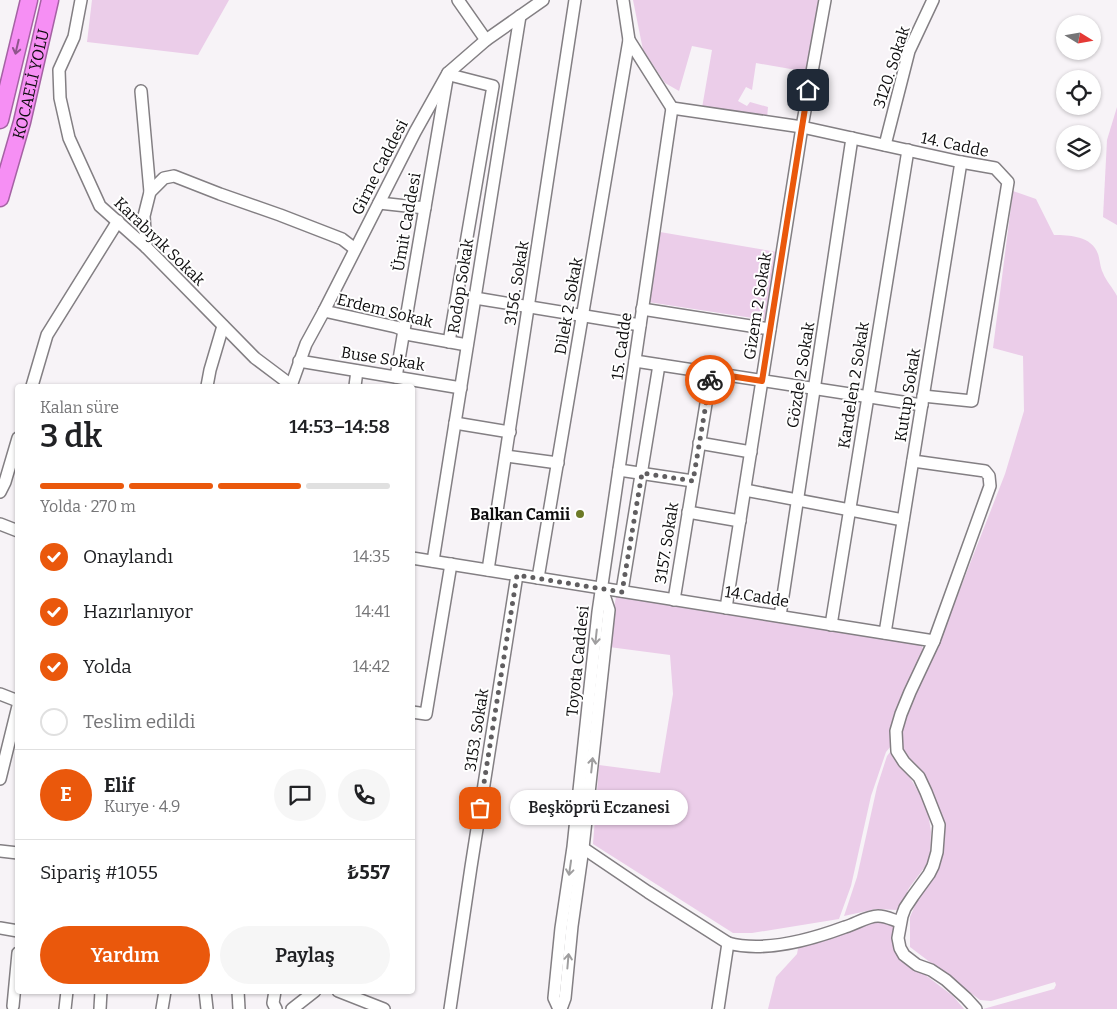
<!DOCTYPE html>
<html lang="tr">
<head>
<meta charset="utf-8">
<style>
  body { margin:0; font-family:Bitter,serif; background:#f6f6f6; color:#202124; height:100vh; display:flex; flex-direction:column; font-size:19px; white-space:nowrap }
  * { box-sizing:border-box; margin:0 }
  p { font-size:16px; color:#757577 }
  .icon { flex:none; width:28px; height:28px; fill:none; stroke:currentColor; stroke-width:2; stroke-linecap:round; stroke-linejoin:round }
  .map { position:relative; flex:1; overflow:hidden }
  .panel { position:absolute; left:15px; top:384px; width:400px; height:610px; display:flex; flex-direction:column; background:#fff; border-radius:5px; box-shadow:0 1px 4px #0004 }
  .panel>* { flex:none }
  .needle { width:32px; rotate:101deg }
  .controls { position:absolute; left:1056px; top:15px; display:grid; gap:10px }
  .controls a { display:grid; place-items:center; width:45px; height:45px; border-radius:50%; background:#fff; box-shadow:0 1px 4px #0004; font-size:25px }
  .pin { position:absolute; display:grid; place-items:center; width:42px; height:42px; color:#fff; margin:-21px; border-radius:10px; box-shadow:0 2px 8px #0006 }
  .courier { position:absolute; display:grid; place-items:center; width:50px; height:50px; margin:-25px; border:4px solid #ea580c; border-radius:50%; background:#fff; color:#222; box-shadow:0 1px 6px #0007 }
  .bubble { position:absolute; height:35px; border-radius:18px; background:#fff; box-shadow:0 1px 4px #0004; font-size:16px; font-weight:600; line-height:35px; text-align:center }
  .head em { font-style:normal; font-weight:600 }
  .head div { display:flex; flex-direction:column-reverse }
  .head { display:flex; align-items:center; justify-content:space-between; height:85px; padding:0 25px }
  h1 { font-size:32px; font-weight:600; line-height:38px }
  .bar { display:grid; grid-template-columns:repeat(4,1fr); gap:8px 5px; align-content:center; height:60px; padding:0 25px }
  .bar i { height:6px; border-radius:4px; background:#e0e0e0 }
  .bar .on { background:#ea580c }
  .bar p { grid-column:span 4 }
  .line { display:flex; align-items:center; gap:12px; padding:0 25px; border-top:1px solid #e0e0e0 }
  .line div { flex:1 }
  .round { display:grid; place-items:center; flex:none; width:52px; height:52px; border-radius:26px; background:#f6f6f6 }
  ol { padding:0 25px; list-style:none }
  li { display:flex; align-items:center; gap:15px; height:55px }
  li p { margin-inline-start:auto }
  li .icon { padding:5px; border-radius:50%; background:#ea580c; color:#fff; stroke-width:4 }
  li:last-child { color:#757577 }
  li i { width:28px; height:28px; border:2px solid #e0e0e0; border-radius:50% }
  .primary-button { display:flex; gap:10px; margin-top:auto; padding:10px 25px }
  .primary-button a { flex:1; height:58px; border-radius:30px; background:#ea580c; color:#fff; font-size:20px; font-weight:600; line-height:58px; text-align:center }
  .primary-button a+a { background:#f6f6f6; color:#202124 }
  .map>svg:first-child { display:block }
</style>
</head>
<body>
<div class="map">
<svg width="1117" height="1009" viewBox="0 0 1117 1009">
  <rect width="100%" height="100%" fill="#f7f3f7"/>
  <g fill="#ebcde9">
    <path d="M92 0H229L198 55 87 42Z"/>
    <path d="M633 0H821L808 72 756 63 752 90 746 87 738 101 747 106 750 102 768 107 767 118 702 108 712 50 692 46 679 91 665 83 643 50Z"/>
    <path d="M1117 107V225L1103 217 1107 140Z"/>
    <path d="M1013 191 1036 199 1054 235C1069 235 1092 236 1098 254 1100 260 1100 267 1103 273 1106 281 1113 288 1117 296V1009H983L1054 989 1056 985 1055 982 991 1001 980 1000 910 947V917L925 882 939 824 898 745 904 718 948 620 1005 474 1024 411 1023 356 993 348Z"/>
    <path d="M660 232 777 252 766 320 648 302Z"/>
    <path d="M616 597H621L921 644 924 651 891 746 886 752 871 796 851 886 839 919 752 933H733L593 844 599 765 660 773 673 694 670 655 609 647 613 613Z"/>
    <path d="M891 751H894L927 806 931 832 930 860 909 888 903 901 897 910 876 909 844 916 857 877 877 787 887 756Z"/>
    <path d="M893 917 903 958 953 996 964 1009H768L776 977 797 954 800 938Z"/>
  </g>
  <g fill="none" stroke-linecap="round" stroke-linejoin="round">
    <defs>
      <g id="minor">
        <path d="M81 0 74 37 59 70 60 98 69 138 100 206 146 247 255 358 291 385"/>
        <path d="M458 0 486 40"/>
        <path d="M623 0 629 40 672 108"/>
        <path d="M141 91 150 192"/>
        <path d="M672 108 802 127 961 162 995 168 1008 182 972 401 923 396"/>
        <path d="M885 145 909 51 933 0"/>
        <path d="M379 203 425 208"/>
        <path d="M146 247 144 216 150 192 164 178 174 176 220 194 280 215 342 239 355 249"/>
        <path d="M475 298 640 325"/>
        <path d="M642 309 770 329"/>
        <path d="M324 311 396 327 404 330 406 334 467 345"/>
        <path d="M299 361 461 388"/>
        <path d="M635 361 922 405"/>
        <path d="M396 377 448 73 454 76 493 86 449 342"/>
        <path d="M32 386 47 335 118 221"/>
        <path d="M207 386 210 370 223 326"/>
        <path d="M291 386 306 344 324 311 415 132 448 73 486 40 543 0"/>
        <path d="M355 386 357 371"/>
        <path d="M455 423 510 432"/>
        <path d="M699 443 751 452"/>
        <path d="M506 456 558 463"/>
        <path d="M913 461 985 471 989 476 990 486 934 641 910 692 901 714 896 731 897 751 904 762 919 777 926 792 939 825 937 852 933 866 929 874 913 896 905 908 902 916 898 938 900 948 904 955 917 965 931 970 946 980 966 998 976 1009"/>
        <path d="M619 470 693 481"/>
        <path d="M745 490 903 520"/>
        <path d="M0 492 5 482 18 438"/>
        <path d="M688 512 740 521"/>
        <path d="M0 524 18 531"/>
        <path d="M412 558 934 641"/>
        <path d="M433 561 520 16"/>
        <path d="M488 570 575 0"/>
        <path d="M538 578 629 40"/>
        <path d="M622 591 659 365"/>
        <path d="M674 600 711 373"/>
        <path d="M726 608 802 127 825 0"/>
        <path d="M780 616 852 138"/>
        <path d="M831 625 908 150"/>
        <path d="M885 633 961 162"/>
        <path d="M0 694 18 701"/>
        <path d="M412 712 426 714 451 564"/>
        <path d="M0 779 18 706"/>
        <path d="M577 847 583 848 648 892 728 943 718 1009"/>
        <path d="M0 851 18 853"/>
        <path d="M0 928 18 931"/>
        <path d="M728 943C765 953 810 940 845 927 856 924 867 916 878 916 886 916 893 920 900 922"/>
        <path d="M205 991 207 1009"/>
        <path d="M238 991 239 1009"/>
        <path d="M275 991 273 1003 276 1009"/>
        <path d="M338 991 384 1009"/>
        <path d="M13 1006 18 953"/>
        <path d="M65 1009 67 991"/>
        <path d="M100 1009 101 991"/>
        <path d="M162 1009 165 991"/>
        <path d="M292 1009 315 991"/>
        <path d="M450 1009 471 867 517 575"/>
        <path d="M559 1009 554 998 561 928 573 847 598 612 672 108"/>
        <path d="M561 1009 565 998 572 926 583 848 609 610 603 592"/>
      </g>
      <g id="highway">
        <path d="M0 120 29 0"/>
        <path id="s1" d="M0 198 22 122 50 0"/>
      </g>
    </defs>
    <use href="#minor" stroke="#837f83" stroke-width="14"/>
    <use href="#highway" stroke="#a562a4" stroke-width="19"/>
    <use href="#minor" stroke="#fff" stroke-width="11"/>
    <use href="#highway" stroke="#f68ff4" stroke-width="16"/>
  </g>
  <defs><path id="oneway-shaft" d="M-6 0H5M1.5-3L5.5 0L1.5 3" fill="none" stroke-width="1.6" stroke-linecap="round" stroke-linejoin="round" transform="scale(1.25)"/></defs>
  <use stroke="#8e548c" href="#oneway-shaft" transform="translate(17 47) rotate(103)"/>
  <g stroke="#9f9e9f">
    <use href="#oneway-shaft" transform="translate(596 637) rotate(96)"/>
    <use href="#oneway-shaft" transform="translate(592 765) rotate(-84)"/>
    <use href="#oneway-shaft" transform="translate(570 868) rotate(98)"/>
    <use href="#oneway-shaft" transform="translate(568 961) rotate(-85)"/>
  </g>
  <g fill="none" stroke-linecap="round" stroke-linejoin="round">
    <path stroke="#605e60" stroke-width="5" stroke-dasharray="0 9" d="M480 808 517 575 622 592 642 473 693 481 710 380"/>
    <path stroke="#ea580c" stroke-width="6" d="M710 380 711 373 762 381 802 127 808 90"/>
  </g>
  <circle fill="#6d7a27" stroke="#fff" stroke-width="2" cx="580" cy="514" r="5"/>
  <g text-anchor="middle" stroke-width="4" stroke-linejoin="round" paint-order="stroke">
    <g font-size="16" fill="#0e0d0e" stroke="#fff">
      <text transform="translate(891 67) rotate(-72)" y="6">3120. Sokak</text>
      <text dy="6" stroke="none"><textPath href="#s1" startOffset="118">KOCAELİ YOLU</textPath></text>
      <text transform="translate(955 144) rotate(12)" y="6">14. Cadde</text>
      <text transform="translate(379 167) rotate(-63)" y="6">Girne Caddesi</text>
      <text transform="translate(406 222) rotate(-80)" y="6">Ümit Caddesi</text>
      <text transform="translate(160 241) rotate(44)" y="6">Karabıyık Sokak</text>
      <text transform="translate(516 283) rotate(-81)" y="6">3156. Sokak</text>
      <text transform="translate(460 286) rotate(-81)" y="6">Rodop Sokak</text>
      <text transform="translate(568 306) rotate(-80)" y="6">Dilek 2 Sokak</text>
      <text transform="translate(757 306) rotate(-81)" y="6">Gizem 2 Sokak</text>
      <text transform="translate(385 310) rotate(14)" y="6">Erdem Sokak</text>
      <text transform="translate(621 346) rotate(-82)" y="6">15. Cadde</text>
      <text transform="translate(383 358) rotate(9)" y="6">Buse Sokak</text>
      <text transform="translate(800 375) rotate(-81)" y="6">Gözde 2 Sokak</text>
      <text transform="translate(853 385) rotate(-81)" y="6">Kardelen 2 Sokak</text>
      <text transform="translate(907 395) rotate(-81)" y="6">Kutup Sokak</text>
      <text transform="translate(666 543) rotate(-81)" y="6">3157. Sokak</text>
      <text transform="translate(757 596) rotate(9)" y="6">14.Cadde</text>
      <text transform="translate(577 661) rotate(-84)" y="6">Toyota Caddesi</text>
      <text transform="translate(476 730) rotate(-81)" y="6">3153. Sokak</text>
    </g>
    <g font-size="16" font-weight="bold" fill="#0e0d0e" stroke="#fff" text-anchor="end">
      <text x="570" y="520">Balkan Camii</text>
    </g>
  </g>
</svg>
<div class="controls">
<a><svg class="needle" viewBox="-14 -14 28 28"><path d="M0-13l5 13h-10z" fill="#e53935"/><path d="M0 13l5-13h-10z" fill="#757577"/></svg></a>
<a><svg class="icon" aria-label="locate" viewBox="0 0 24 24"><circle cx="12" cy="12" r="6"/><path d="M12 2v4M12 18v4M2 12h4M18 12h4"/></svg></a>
<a><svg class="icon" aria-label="layers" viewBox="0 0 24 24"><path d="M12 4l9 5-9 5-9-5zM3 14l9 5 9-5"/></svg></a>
</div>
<div class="pin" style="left:480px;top:808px;background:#ea580c"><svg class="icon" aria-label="bag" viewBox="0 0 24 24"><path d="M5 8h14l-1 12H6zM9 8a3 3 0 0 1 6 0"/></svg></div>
<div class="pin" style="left:808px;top:90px;background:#1f2937"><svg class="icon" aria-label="home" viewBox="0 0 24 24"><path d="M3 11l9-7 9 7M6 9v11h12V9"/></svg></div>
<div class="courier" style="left:710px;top:380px"><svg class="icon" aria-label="bike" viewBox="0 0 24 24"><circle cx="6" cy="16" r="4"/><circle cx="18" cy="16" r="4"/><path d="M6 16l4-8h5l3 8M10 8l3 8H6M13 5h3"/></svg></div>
<div class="bubble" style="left:510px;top:790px;width:178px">Beşköprü Eczanesi</div>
<section class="panel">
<div class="head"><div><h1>3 dk</h1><p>Kalan süre</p></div><em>14:53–14:58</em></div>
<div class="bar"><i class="on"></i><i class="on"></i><i class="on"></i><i></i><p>Yolda · 270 m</p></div>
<ol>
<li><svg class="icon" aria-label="check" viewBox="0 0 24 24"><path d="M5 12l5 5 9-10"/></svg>Onaylandı<p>14:35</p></li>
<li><svg class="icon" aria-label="check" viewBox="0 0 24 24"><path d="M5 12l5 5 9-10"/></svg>Hazırlanıyor<p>14:41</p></li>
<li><svg class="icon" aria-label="check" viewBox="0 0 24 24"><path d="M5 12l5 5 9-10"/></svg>Yolda<p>14:42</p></li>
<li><i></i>Teslim edildi</li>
</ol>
<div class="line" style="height:90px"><b class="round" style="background:#ea580c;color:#fff">E</b><div><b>Elif</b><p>Kurye · 4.9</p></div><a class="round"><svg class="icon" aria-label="chat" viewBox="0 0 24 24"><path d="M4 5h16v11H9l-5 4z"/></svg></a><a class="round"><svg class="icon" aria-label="phone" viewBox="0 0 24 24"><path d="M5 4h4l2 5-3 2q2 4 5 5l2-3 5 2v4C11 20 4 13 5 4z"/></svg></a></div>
<div class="line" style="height:65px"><div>Sipariş #1055</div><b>₺557</b></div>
<div class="primary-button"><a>Yardım</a><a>Paylaş</a></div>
</section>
</div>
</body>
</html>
